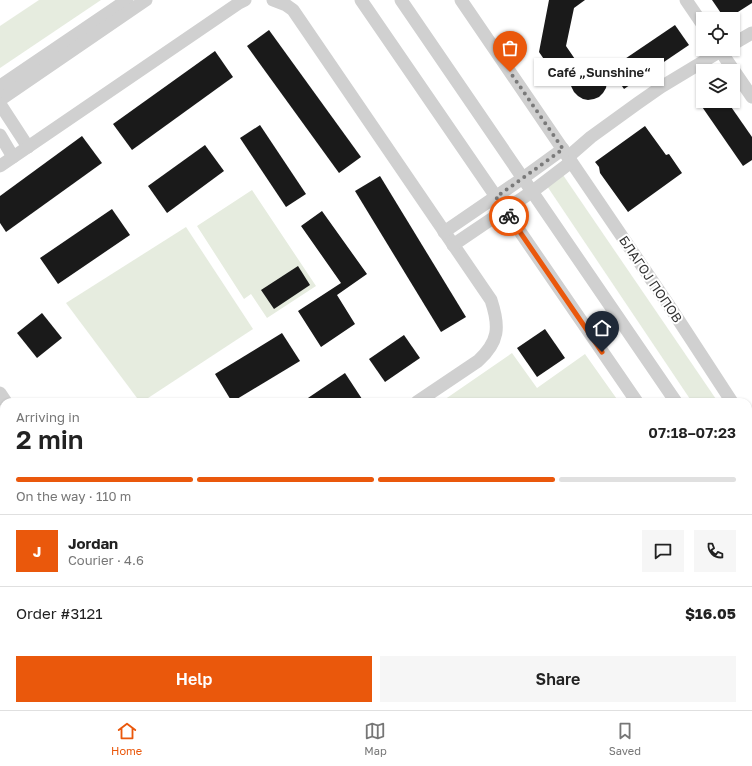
<!DOCTYPE html>
<html lang="en">
<head>
<meta charset="utf-8">
<style>
  body { margin:0; font-family:"Golos Text",sans-serif; background:#f6f6f6; color:#222; height:100vh; display:flex; flex-direction:column; font-size:15px; white-space:nowrap }
  * { box-sizing:border-box; margin:0 }
  p { font-size:13px; color:#767676 }
  .icon { flex:none; width:22px; height:22px; fill:none; stroke:currentColor; stroke-width:2; stroke-linecap:round; stroke-linejoin:round }
  .map { position:relative; flex:1; overflow:hidden }
  .panel { position:absolute; left:0px; top:398px; width:752px; height:312px; display:flex; flex-direction:column; background:#fff; border-radius:12px 12px 0 0; box-shadow:0 1px 3px #0004 }
  .panel>* { flex:none }
  .buttons { position:absolute; left:696px; top:12px; display:grid; gap:8px }
  .buttons a { display:grid; place-items:center; width:44px; height:44px; border-radius:0px; background:#fff; box-shadow:0 1px 3px #0004; font-size:20px }
  .pin { position:absolute; display:grid; place-items:center; width:34px; height:34px; color:#fff; margin:-41px -17px; border-radius:50% 50% 50% 0; rotate:-45deg; box-shadow:0 0 4px #0007 }
  .pin .icon { rotate:45deg }
  .courier { position:absolute; display:grid; place-items:center; width:40px; height:40px; margin:-20px; border:3px solid #ea580c; border-radius:50%; background:#fff; color:#222; box-shadow:0 1px 5px #0007 }
  .bubble { position:absolute; height:28px; border-radius:0px; background:#fff; box-shadow:0 1px 3px #0004; font-size:13px; font-weight:600; line-height:28px; text-align:center }
  .summary em { font-style:normal; font-weight:600 }
  .summary div { display:flex; flex-direction:column-reverse }
  .summary { display:flex; align-items:center; justify-content:space-between; height:68px; padding:0 16px }
  h1 { font-size:26px; font-weight:600; line-height:30px }
  .bar { display:grid; grid-template-columns:repeat(4,1fr); gap:6px 4px; align-content:center; height:48px; padding:0 16px }
  .bar i { height:5px; border-radius:3px; background:#e0e0e0 }
  .bar .current { background:#ea580c }
  .bar p { grid-column:span 4 }
  .line { display:flex; align-items:center; gap:10px; padding:0 16px; border-top:1px solid #e0e0e0 }
  .line div { flex:1 }
  .round { display:grid; place-items:center; flex:none; width:42px; height:42px; border-radius:0px; background:#f6f6f6 }
  .action { display:flex; gap:8px; margin-top:auto; padding:8px 16px }
  .action a { flex:1; height:46px; border-radius:0px; background:#ea580c; color:#fff; font-size:16px; font-weight:600; line-height:46px; text-align:center }
  .action a+a { background:#f6f6f6; color:#222 }
  .tab-bar { display:flex; justify-content:space-around; align-items:center; height:56px; border-top:1px solid #e0e0e0; background:#fff; font-size:11px; color:#767676 }
  .tab-bar a { display:grid; justify-items:center; gap:2px }
  .tab-bar .current { color:#ea580c }
  .map>svg:first-child { display:block }
</style>
</head>
<body>
<div class="map">
<svg width="752" height="710" viewBox="0 0 752 710">
  <rect width="100%" height="100%" fill="#fff"/>
  <g fill="#e6ecdf">
    <path d="M39 0H101L0 68V26Z"/>
    <path d="M563 175 718 402H692L547 186Z"/>
    <path d="M252 190 316 286 267 318 251 294 244 299 197 226Z"/>
    <path d="M186 227 253 329 142 402H140L66 303Z"/>
    <path d="M512 353 537 388 585 354 619 402H441Z"/>
    <path d="M4 443V573L0 567V449Z"/>
    <path d="M4 690V706H229L231 710H0V692Z"/>
  </g>
  <g fill="#1a1a1a">
    <path d="M549 0H585L574 8 566 46 579 65 590 63 600 67 608 76 606 88 603 93 599 97 594 99 588 100 583 99 578 96 574 92 571 86V81L574 60 554 74 539 52Z"/>
    <path d="M712 0H752V3L727 19H725Z"/>
    <path d="M675 25 689 45 624 89 610 69Z"/>
    <path d="M269 30 361 157 339 173 247 46Z"/>
    <path d="M215 51 233 77 132 150 113 124Z"/>
    <path d="M698 101H727L752 137V160L743 166Z"/>
    <path d="M260 125 306 194 286 207 240 138Z"/>
    <path d="M645 126 666 155 669 154 682 173 628 212 600 173 599 167 595 162Z"/>
    <path d="M82 136 102 163 6 232 0 223V196Z"/>
    <path d="M205 145 224 171 167 213 148 186Z"/>
    <path d="M380 176 466 317 441 332 355 191Z"/>
    <path d="M112 209 130 235 58 284 40 258Z"/>
    <path d="M322 211 367 274 337 295 355 324 321 347 298 311 341 283 301 226Z"/>
    <path d="M298 266 310 285 274 309 261 290Z"/>
    <path d="M42 313 62 338 37 358 17 333Z"/>
    <path d="M545 329 565 358 537 377 517 348Z"/>
    <path d="M282 333 300 361 232 402 215 374Z"/>
    <path d="M404 335 420 358 385 382 369 359Z"/>
    <path d="M345 373 364 402H302Z"/>
  </g>
  <g fill="none" stroke-linecap="round" stroke-linejoin="round">
    <g stroke="#d0d0d0" stroke-width="13">
      <path d="M273 0 286 5 293 10 491 300C500 327 499 342 478 361L417 402"/>
      <path d="M361 0 637 402"/>
      <path d="M401 0 676 402"/>
      <path d="M461 0 568 157 591 137 638 103 661 87 724 49"/>
      <path d="M686 0 703 25"/>
      <path d="M733 44 752 33"/>
      <path d="M719 49 752 97"/>
      <path d="M0 86 127 0"/>
      <path d="M0 100 146 0"/>
      <path d="M0 104 28 147"/>
      <path d="M0 135 13 157"/>
      <path d="M568 157 672 310 732 402"/>
      <path d="M0 166 239 3 245 0"/>
      <path d="M444 232 523 178 563 149"/>
      <path d="M453 245 533 191 571 162"/>
      <path d="M0 393 6 402"/>
      <path d="M748 426 752 433"/>
      <path d="M748 490 752 487"/>
      <path d="M748 506 752 512"/>
      <path d="M0 567 4 573"/>
      <path d="M748 567 752 573"/>
      <path d="M0 684 4 681"/>
      <path d="M91 706 94 710"/>
      <path d="M654 706 657 710"/>
      <path d="M283 710 289 706"/>
    </g>
  </g>
  <g fill="none" stroke-linecap="round" stroke-linejoin="round">
    <path stroke="#7a7a7a" stroke-width="4" stroke-dasharray="0 7.2" d="M509 216 496 197 523 178 563 149 510 72"/>
    <path stroke="#ea580c" stroke-width="5" d="M509 216 602 352"/>
  </g>
  <g text-anchor="middle" stroke-width="4" stroke-linejoin="round" paint-order="stroke">
    <g font-size="13" fill="#333" stroke="#fff">
      <text transform="translate(651 279) rotate(56)" y="5">БЛАГОЈ ПОПОВ</text>
    </g>
  </g>
</svg>
<div class="buttons">
<a><svg class="icon" aria-label="locate" viewBox="0 0 24 24"><circle cx="12" cy="12" r="6"/><path d="M12 2v4M12 18v4M2 12h4M18 12h4"/></svg></a>
<a><svg class="icon" aria-label="layers" viewBox="0 0 24 24"><path d="M12 4l9 5-9 5-9-5zM3 14l9 5 9-5"/></svg></a>
</div>
<div class="pin" style="left:510px;top:72px;background:#ea580c"><svg class="icon" aria-label="bag" viewBox="0 0 24 24"><path d="M5 8h14l-1 12H6zM9 8a3 3 0 0 1 6 0"/></svg></div>
<div class="pin" style="left:602px;top:352px;background:#1f2937"><svg class="icon" aria-label="home" viewBox="0 0 24 24"><path d="M3 11l9-7 9 7M6 9v11h12V9"/></svg></div>
<div class="courier" style="left:509px;top:216px"><svg class="icon" aria-label="bike" viewBox="0 0 24 24"><circle cx="6" cy="16" r="4"/><circle cx="18" cy="16" r="4"/><path d="M6 16l4-8h5l3 8M10 8l3 8H6M13 5h3"/></svg></div>
<div class="bubble" style="left:534px;top:58px;width:130px">Café „Sunshine“</div>
<section class="panel">
<div class="summary"><div><h1>2 min</h1><p>Arriving in</p></div><em>07:18–07:23</em></div>
<div class="bar"><i class="current"></i><i class="current"></i><i class="current"></i><i></i><p>On the way · 110 m</p></div>
<div class="line" style="height:72px"><b class="round" style="background:#ea580c;color:#fff">J</b><div><b>Jordan</b><p>Courier · 4.6</p></div><a class="round"><svg class="icon" aria-label="chat" viewBox="0 0 24 24"><path d="M4 5h16v11H9l-5 4z"/></svg></a><a class="round"><svg class="icon" aria-label="phone" viewBox="0 0 24 24"><path d="M5 4h4l2 5-3 2q2 4 5 5l2-3 5 2v4C11 20 4 13 5 4z"/></svg></a></div>
<div class="line" style="height:52px"><div>Order #3121</div><b>$16.05</b></div>
<div class="action"><a>Help</a><a>Share</a></div>
</section>
</div>
<nav class="tab-bar">
<a class="current"><svg class="icon" aria-label="home" viewBox="0 0 24 24"><path d="M3 11l9-7 9 7M6 9v11h12V9"/></svg>Home</a>
<a><svg class="icon" aria-label="map" viewBox="0 0 24 24"><path d="M3 6l6-2 6 2 6-2v14l-6 2-6-2-6 2zM9 4v14M15 6v14"/></svg>Map</a>
<a><svg class="icon" aria-label="saved" viewBox="0 0 24 24"><path d="M7 4h10v16l-5-4-5 4z"/></svg>Saved</a>
</nav>
</body>
</html>
